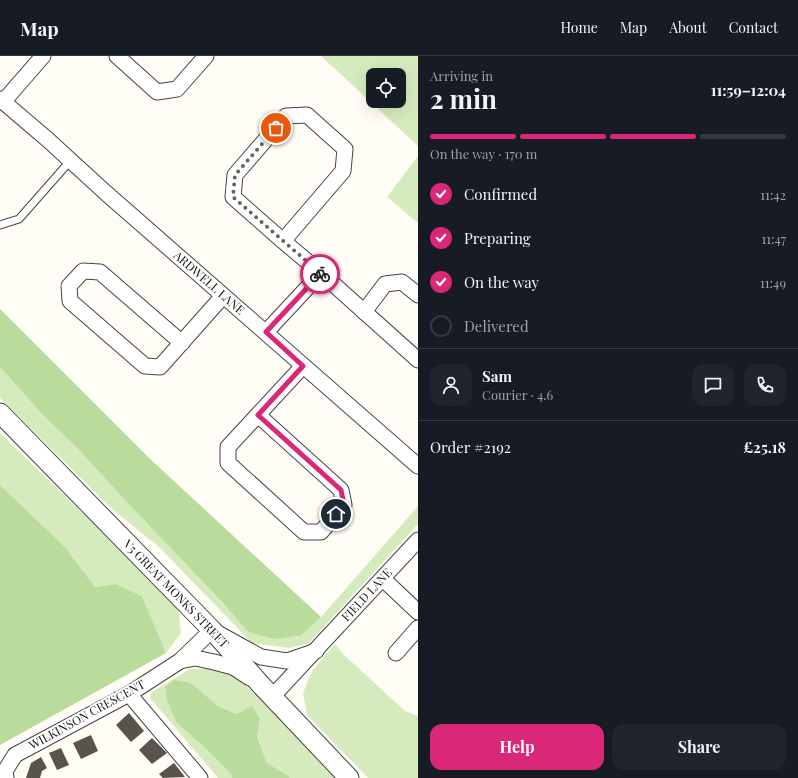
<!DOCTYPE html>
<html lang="en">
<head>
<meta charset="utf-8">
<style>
  body { margin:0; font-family:"Playfair Display",serif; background:#20242c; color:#f1f3f6; height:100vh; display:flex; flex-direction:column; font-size:15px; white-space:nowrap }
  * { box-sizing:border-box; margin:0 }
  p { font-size:13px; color:#9ea1a6 }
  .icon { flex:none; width:22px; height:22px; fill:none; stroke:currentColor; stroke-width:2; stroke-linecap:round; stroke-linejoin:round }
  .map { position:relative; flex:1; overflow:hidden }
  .drawer { display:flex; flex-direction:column; background:#171b24; width:380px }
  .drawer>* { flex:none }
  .tools { position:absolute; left:366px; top:12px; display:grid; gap:8px }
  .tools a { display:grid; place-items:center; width:40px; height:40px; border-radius:8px; background:#171b24; box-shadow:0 4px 16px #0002; font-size:20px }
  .pin { position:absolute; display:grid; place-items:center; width:34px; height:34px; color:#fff; margin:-17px; border:2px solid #fff; border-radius:50%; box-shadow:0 1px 4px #0007 }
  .courier { position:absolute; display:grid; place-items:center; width:40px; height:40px; margin:-20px; border:3px solid #db2777; border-radius:50%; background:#fff; color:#222; box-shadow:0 1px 5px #0007 }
  .head em { font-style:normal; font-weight:700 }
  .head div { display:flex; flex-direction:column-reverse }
  .head { display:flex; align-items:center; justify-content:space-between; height:68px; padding:0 12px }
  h1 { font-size:26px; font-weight:700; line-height:30px }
  .bar { display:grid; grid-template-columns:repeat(4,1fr); gap:6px 4px; align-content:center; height:48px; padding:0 12px }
  .bar i { height:5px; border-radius:3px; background:#363941 }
  .bar .active { background:#db2777 }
  .bar p { grid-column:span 4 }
  .line { display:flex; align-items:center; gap:10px; padding:0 12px; border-top:1px solid #363941 }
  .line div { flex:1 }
  .round { display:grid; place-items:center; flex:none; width:42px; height:42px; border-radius:12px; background:#20242c }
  ol { padding:0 12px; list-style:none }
  li { display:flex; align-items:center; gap:12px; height:44px }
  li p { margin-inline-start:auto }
  li .icon { padding:4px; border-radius:50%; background:#db2777; color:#fff; stroke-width:4 }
  li:last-child { color:#9ea1a6 }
  li i { width:22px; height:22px; border:2px solid #363941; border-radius:50% }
  .cta { display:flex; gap:8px; margin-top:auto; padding:8px 12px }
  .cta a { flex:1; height:46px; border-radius:12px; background:#db2777; color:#fff; font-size:16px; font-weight:700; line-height:46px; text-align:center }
  .cta a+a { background:#20242c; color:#f1f3f6 }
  header { display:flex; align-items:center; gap:24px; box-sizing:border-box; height:56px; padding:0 20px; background:#171b24; border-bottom:1px solid #363941 }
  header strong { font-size:19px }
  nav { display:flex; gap:22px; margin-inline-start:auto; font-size:14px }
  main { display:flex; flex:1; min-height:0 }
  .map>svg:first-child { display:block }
</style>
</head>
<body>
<header>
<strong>Map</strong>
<nav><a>Home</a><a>Map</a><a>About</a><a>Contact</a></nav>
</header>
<main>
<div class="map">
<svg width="418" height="722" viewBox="0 0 418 722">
  <rect width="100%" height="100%" fill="#fffdf5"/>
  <g fill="#d5ebbd" fill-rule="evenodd">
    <path d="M321 0H418V90ZM373 19H399V45H373Z"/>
    <path d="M418 100V167L387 141Z"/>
    <path d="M0 311 41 357 80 395 122 441 224 548 248 576 302 579 321 561 418 450V468L309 587 289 592 252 587 159 491 112 453 0 342Z"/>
    <path d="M0 377 178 550 181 577 166 597 142 540 116 528 95 531 64 490 0 429Z"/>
    <path d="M335 588 342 597 405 655 418 660V722H368L307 659 303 637 312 615Z"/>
    <path d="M190 613H220L245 629 340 722H289L290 721 267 707 257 681 260 663 237 658 218 650 191 627 167 645 176 666 204 691 231 718 232 722H218L150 642 152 636Z"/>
  </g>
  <g fill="#b9dc9c">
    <path d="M0 253 148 401 321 561 302 579 275 583 248 576 224 548 122 441 80 395 41 357 0 311Z"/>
    <path d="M0 429 64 490 95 531 116 528 142 540 166 597 0 689Z"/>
    <path d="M174 624 191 627 218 650 237 658 252 650 260 663 257 681 267 707 290 721 289 722H232L231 718 204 691 176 666 167 645 165 631Z"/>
  </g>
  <g fill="#5a524d">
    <path d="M129 657 144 675 131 686 116 669Z"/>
    <path d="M91 679 98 695 81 703 73 687Z"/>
    <path d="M152 682 167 697 152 708 139 694Z"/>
    <path d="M61 692 69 709 57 714 49 697Z"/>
    <path d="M41 701 47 712 42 715 40 722H26L31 707Z"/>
    <path d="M174 707 185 721 163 722 159 718Z"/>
  </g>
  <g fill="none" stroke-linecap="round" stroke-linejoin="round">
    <defs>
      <path id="service" d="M0 169 19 163 71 104"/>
      <g id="minor">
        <path d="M117 0 157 36 177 33 206 0"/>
        <path d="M0 43 47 83 106 137 418 410"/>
        <path d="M3 46 43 0"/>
        <path d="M283 185 233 141 235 119 286 60 307 59 345 93 343 115 283 185 321 217"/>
        <path d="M364 256 385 228 402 226 418 239"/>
        <path d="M266 276 321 217 418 304"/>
        <path d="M182 287 100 216 83 215 69 230 70 245 145 310 160 311 223 240"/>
        <path d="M258 359 341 434 344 449 321 476H304L228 407V391L303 310"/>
        <path d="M383 523 418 556"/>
        <path d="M396 597 418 572"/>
        <path d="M180 605 195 602 214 606 233 611 250 622"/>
        <path d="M129 638 200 722"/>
        <path d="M272 641 418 484"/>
        <path d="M6 722 5 715 15 699 129 638 180 605 212 574 261 601 287 605 316 595"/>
      </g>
      <path id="tertiary" d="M0 357 212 574 261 629 349 722"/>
    </defs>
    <use href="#service" stroke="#444" stroke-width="9"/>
    <use href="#minor" stroke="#444" stroke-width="17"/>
    <use href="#tertiary" stroke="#444" stroke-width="21"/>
    <use href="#service" stroke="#fff" stroke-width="7"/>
    <use href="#minor" stroke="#fff" stroke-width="15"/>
    <use href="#tertiary" stroke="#fff" stroke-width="19"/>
  </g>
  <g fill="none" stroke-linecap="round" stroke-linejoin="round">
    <path stroke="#646461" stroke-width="4" stroke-dasharray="0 7.2" d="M276 72 235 119 233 141 320 217V218"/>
    <path stroke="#db2777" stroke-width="5" d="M320 218 266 276 303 310 258 359 341 434 344 449 336 458"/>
  </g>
  <g text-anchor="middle" stroke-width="4" stroke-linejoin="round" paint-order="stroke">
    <g font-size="12" fill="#111" stroke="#fff">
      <text transform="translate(209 227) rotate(41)" y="4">ARDWELL LANE</text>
      <text transform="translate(176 538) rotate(46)" y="4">V5 GREAT MONKS STREET</text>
      <text transform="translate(367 539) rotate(-47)" y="4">FIELD LANE</text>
      <text transform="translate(87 659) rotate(-29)" y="4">WILKINSON CRESCENT</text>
    </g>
  </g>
</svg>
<div class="tools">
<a><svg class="icon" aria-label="locate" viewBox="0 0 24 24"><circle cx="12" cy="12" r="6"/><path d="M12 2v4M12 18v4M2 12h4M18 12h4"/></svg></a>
</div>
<div class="pin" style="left:276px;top:72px;background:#ea580c"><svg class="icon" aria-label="bag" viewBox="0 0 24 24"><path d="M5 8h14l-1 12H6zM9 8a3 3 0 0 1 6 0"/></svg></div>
<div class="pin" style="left:336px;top:458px;background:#1f2937"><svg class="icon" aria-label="home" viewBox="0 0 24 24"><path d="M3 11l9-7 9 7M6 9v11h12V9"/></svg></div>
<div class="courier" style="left:320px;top:218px"><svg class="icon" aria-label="bike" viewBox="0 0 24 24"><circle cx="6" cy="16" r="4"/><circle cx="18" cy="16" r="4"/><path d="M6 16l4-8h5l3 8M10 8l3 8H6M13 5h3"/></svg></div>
</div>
<section class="drawer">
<div class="head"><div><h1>2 min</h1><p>Arriving in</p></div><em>11:59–12:04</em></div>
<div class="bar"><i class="active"></i><i class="active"></i><i class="active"></i><i></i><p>On the way · 170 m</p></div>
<ol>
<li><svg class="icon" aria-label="check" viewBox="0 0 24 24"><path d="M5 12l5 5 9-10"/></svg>Confirmed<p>11:42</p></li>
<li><svg class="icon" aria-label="check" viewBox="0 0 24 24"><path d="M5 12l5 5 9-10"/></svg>Preparing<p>11:47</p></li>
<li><svg class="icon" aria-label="check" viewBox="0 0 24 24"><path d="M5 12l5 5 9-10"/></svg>On the way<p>11:49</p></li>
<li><i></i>Delivered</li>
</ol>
<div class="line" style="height:72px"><a class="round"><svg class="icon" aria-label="person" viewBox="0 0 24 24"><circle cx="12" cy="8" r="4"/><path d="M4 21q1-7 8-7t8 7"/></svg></a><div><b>Sam</b><p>Courier · 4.6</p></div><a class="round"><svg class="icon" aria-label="chat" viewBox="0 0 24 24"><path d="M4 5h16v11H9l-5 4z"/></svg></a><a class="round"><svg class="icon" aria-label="phone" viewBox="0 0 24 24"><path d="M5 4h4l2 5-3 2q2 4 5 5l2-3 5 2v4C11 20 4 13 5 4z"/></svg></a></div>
<div class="line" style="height:52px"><div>Order #2192</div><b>£25.18</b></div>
<div class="cta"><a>Help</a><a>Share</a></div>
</section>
</main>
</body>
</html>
